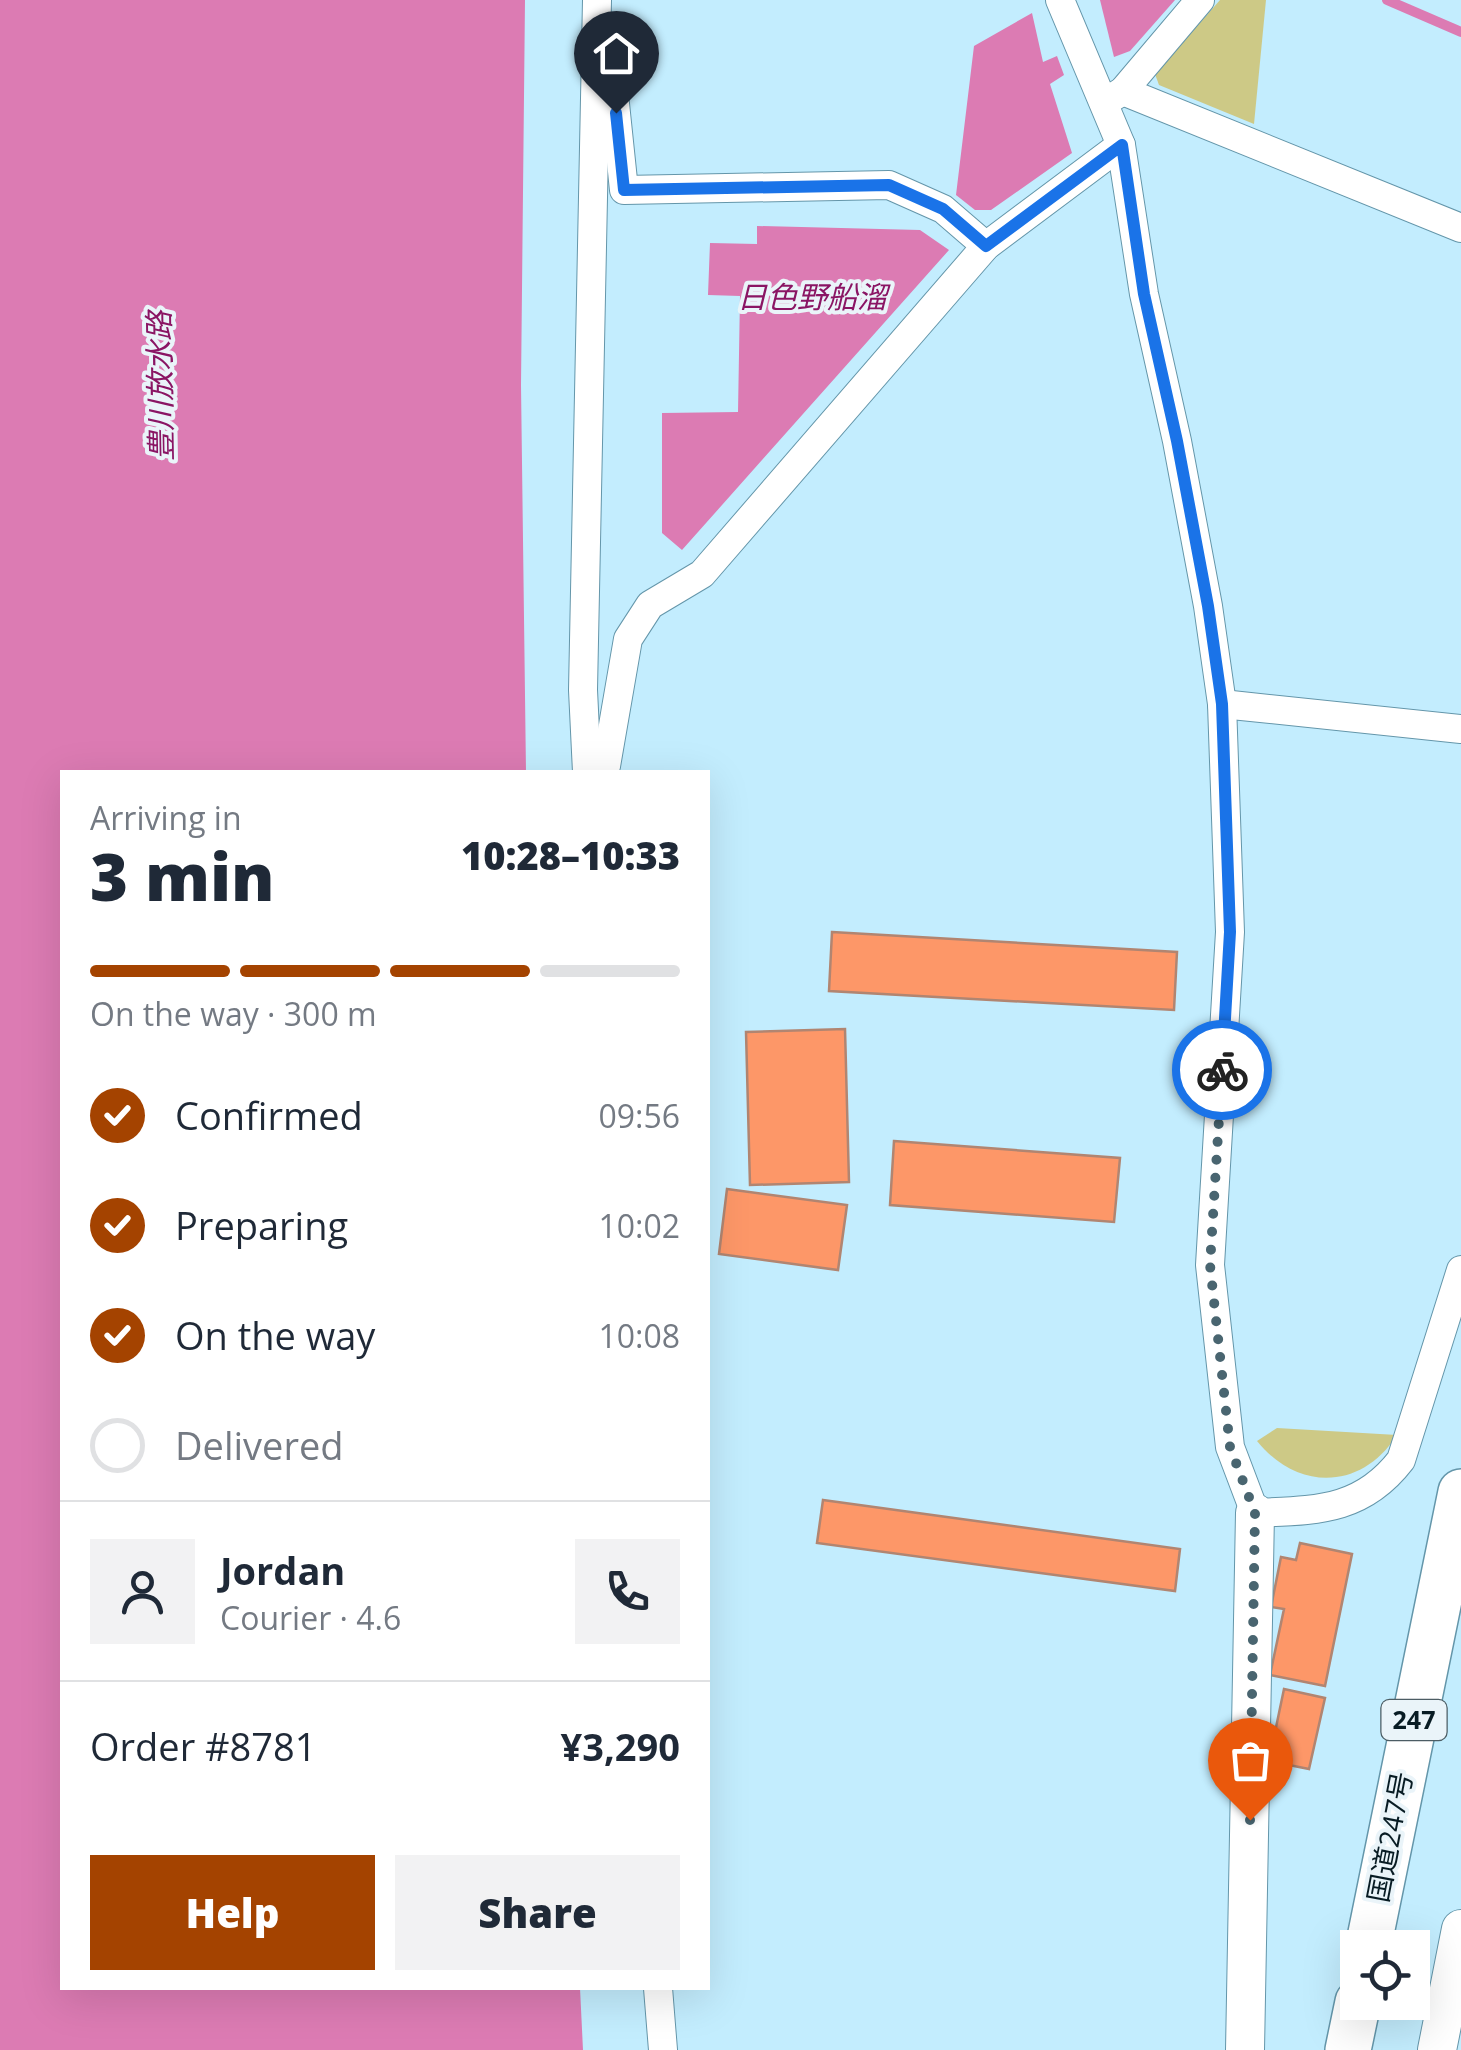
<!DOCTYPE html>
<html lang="en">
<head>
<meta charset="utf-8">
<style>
  body { margin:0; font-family:"Open Sans","Noto Sans JP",sans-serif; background:#f2f2f3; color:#1f2937; height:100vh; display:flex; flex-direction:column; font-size:38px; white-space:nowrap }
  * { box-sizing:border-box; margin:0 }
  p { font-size:32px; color:#747a83 }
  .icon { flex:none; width:55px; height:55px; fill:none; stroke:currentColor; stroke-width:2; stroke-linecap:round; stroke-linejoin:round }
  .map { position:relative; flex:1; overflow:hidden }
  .details { position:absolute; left:60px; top:770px; width:650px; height:1220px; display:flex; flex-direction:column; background:#fff; border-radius:0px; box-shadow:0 10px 40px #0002 }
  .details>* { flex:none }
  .fabs { position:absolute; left:1340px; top:1930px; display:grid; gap:20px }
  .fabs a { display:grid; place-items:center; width:90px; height:90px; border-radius:0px; background:#fff; box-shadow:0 10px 40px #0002; font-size:50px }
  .pin { position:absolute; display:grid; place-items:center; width:85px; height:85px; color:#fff; margin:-102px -42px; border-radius:50% 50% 50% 0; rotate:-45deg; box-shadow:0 0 10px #0007 }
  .pin .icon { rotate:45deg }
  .courier { position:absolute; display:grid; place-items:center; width:100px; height:100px; margin:-50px; border:8px solid #1a73e8; border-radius:50%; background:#fff; color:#222; box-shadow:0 2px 12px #0007 }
  .head em { font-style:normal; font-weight:800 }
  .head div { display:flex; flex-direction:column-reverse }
  .head { display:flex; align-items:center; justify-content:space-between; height:170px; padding:0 30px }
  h1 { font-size:65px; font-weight:800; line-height:75px }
  .bar { display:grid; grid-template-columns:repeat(4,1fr); gap:15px 10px; align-content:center; height:120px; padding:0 30px }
  .bar i { height:12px; border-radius:8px; background:#e0e1e3 }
  .bar .active { background:#a44300 }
  .bar p { grid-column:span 4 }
  .line { display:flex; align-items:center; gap:25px; padding:0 30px; border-top:2px solid #e0e1e3 }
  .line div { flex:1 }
  .round { display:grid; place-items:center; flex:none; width:105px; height:105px; border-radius:0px; background:#f2f2f3 }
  ol { padding:0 30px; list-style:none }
  li { display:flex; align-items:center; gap:30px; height:110px }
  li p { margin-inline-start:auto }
  li .icon { padding:10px; border-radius:50%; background:#a44300; color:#fff; stroke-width:4 }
  li:last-child { color:#747a83 }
  li i { width:55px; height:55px; border:5px solid #e0e1e3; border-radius:50% }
  .button { display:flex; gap:20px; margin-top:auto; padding:20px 30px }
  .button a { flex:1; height:115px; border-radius:0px; background:#a44300; color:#fff; font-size:40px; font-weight:800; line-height:115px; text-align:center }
  .button a+a { background:#f2f2f3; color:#1f2937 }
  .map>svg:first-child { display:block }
</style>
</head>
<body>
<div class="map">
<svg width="1461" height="2050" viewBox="0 0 1461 2050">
  <rect width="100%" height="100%" fill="#c3edfe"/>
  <g fill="#cdc986">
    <path d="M1220 0H1266L1254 124 1159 85 1155 74Z"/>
    <path d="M1277 1428 1397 1435C1361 1491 1297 1491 1257 1441Z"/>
  </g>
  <g fill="#dc7bb3">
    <path d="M0 0H525L521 385 526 772H62V1988H580L583 2050H0Z"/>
    <path d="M1100 0H1175L1130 51 1114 57Z"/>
    <path d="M1032 13 1043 62 1057 56 1064 75 1050 84 1072 153 991 210H975L956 195 974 46Z"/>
    <path d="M757 226 920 230 949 250 682 550 662 533V413L738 412 740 296 708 295 710 243 757 244Z"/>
  </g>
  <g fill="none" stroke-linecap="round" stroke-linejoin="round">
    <path stroke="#dc7bb3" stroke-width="10" d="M1387 0 1461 32"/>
  </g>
  <g fill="#fd9768" stroke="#b18571" stroke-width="2.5">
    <path d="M832 932 1177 952 1174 1010 829 991Z"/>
    <path d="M845 1029 849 1182 750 1185 746 1032Z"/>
    <path d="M894 1141 1120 1158 1114 1222 890 1205Z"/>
    <path d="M727 1189 847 1205 838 1270 719 1254Z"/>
    <path d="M823 1500 1180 1549 1175 1591 817 1543Z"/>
    <path d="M1300 1543 1352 1554 1325 1686 1270 1675 1284 1609 1271 1607 1281 1557 1296 1560Z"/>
    <path d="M1284 1689 1325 1698 1309 1769 1269 1761Z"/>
  </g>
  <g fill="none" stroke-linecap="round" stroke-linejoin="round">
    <defs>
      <g id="minor">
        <path d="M1060 0 1121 145 1144 294 1177 441 1208 606 1222 704 1230 932 1210 1265 1230 1447 1255 1513C1315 1510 1361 1512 1401 1460L1461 1270"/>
        <path d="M607 68 612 75 624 190 889 185 943 209 986 246"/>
        <path d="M1123 91 1461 228"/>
        <path d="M1108 100 1123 91 1200 0"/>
        <path d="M1222 704 1461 729"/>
        <path d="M587 772 583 690 597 0"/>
        <path d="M601 772 606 766 628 639 650 605 702 574 986 246 1121 145"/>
        <path d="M658 1988 663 2050"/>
      </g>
      <g id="secondary">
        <path d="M1245 2050 1255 1513"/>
        <path d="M1437 2050 1461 1929"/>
      </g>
      <g id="trunk">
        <path d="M1368 1948 1461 1492"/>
        <path d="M1348 2050 1358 2002"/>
      </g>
    </defs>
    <use href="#minor" stroke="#6496aa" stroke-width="30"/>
    <use href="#secondary" stroke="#6496aa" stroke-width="40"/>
    <use href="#trunk" stroke="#6496aa" stroke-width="48"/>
    <use href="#minor" stroke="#fff" stroke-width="28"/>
    <use href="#secondary" stroke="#fff" stroke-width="38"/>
    <use href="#trunk" stroke="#fff" stroke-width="45"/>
  </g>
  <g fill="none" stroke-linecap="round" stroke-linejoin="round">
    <path stroke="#496570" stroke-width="10" stroke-dasharray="0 18" d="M1222 1070 1210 1265 1230 1447 1255 1513 1250 1820"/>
    <path stroke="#1a73e8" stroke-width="12" d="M616 113 624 190 889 185 943 209 986 246 1122 145 1144 294 1177 441 1208 606 1222 704 1230 932 1222 1070"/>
  </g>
  <g text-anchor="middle" stroke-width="8" stroke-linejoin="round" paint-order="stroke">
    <rect fill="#eaf4f9" stroke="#4c5d64" stroke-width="2.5" x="1381.5" y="1700" width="65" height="40" rx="8"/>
    <g font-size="25" font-weight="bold" fill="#081c24">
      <text x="1414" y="1729">247</text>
    </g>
    <g font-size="28" fill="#081c24" stroke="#eaf4f9">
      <text transform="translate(1390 1837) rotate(-79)" y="10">国道247号</text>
    </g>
    <g font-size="30" font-style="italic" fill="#8a1564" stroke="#eaf4f9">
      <text x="812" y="308">日色野船溜</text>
      <text transform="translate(161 386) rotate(-91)" y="10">豊川放水路</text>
    </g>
  </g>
</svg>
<div class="fabs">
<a><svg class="icon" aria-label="locate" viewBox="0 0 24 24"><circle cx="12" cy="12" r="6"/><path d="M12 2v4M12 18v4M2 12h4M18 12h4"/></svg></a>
</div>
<div class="pin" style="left:1250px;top:1820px;background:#ea580c"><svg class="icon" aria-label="bag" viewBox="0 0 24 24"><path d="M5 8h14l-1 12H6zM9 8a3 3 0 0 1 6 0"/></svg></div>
<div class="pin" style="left:616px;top:113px;background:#1f2937"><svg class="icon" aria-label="home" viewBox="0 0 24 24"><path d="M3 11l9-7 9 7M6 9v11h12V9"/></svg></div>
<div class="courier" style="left:1222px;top:1070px"><svg class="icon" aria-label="bike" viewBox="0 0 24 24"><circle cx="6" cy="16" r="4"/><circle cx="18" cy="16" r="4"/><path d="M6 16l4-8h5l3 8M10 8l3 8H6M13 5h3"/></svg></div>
<section class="details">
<div class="head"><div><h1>3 min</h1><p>Arriving in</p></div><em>10:28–10:33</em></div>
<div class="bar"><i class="active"></i><i class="active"></i><i class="active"></i><i></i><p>On the way · 300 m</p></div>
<ol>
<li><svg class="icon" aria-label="check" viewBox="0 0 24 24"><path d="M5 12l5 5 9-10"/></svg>Confirmed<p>09:56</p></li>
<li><svg class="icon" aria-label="check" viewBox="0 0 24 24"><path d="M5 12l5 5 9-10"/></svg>Preparing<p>10:02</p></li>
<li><svg class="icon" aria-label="check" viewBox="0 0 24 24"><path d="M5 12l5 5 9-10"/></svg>On the way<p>10:08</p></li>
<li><i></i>Delivered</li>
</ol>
<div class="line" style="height:180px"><a class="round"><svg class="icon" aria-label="person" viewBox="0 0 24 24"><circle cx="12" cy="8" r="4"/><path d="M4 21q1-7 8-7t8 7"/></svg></a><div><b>Jordan</b><p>Courier · 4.6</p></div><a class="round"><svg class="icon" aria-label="phone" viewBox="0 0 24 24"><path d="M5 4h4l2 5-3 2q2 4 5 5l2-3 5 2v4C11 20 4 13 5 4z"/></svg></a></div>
<div class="line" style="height:130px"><div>Order #8781</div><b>¥3,290</b></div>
<div class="button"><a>Help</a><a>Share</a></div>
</section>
</div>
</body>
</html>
